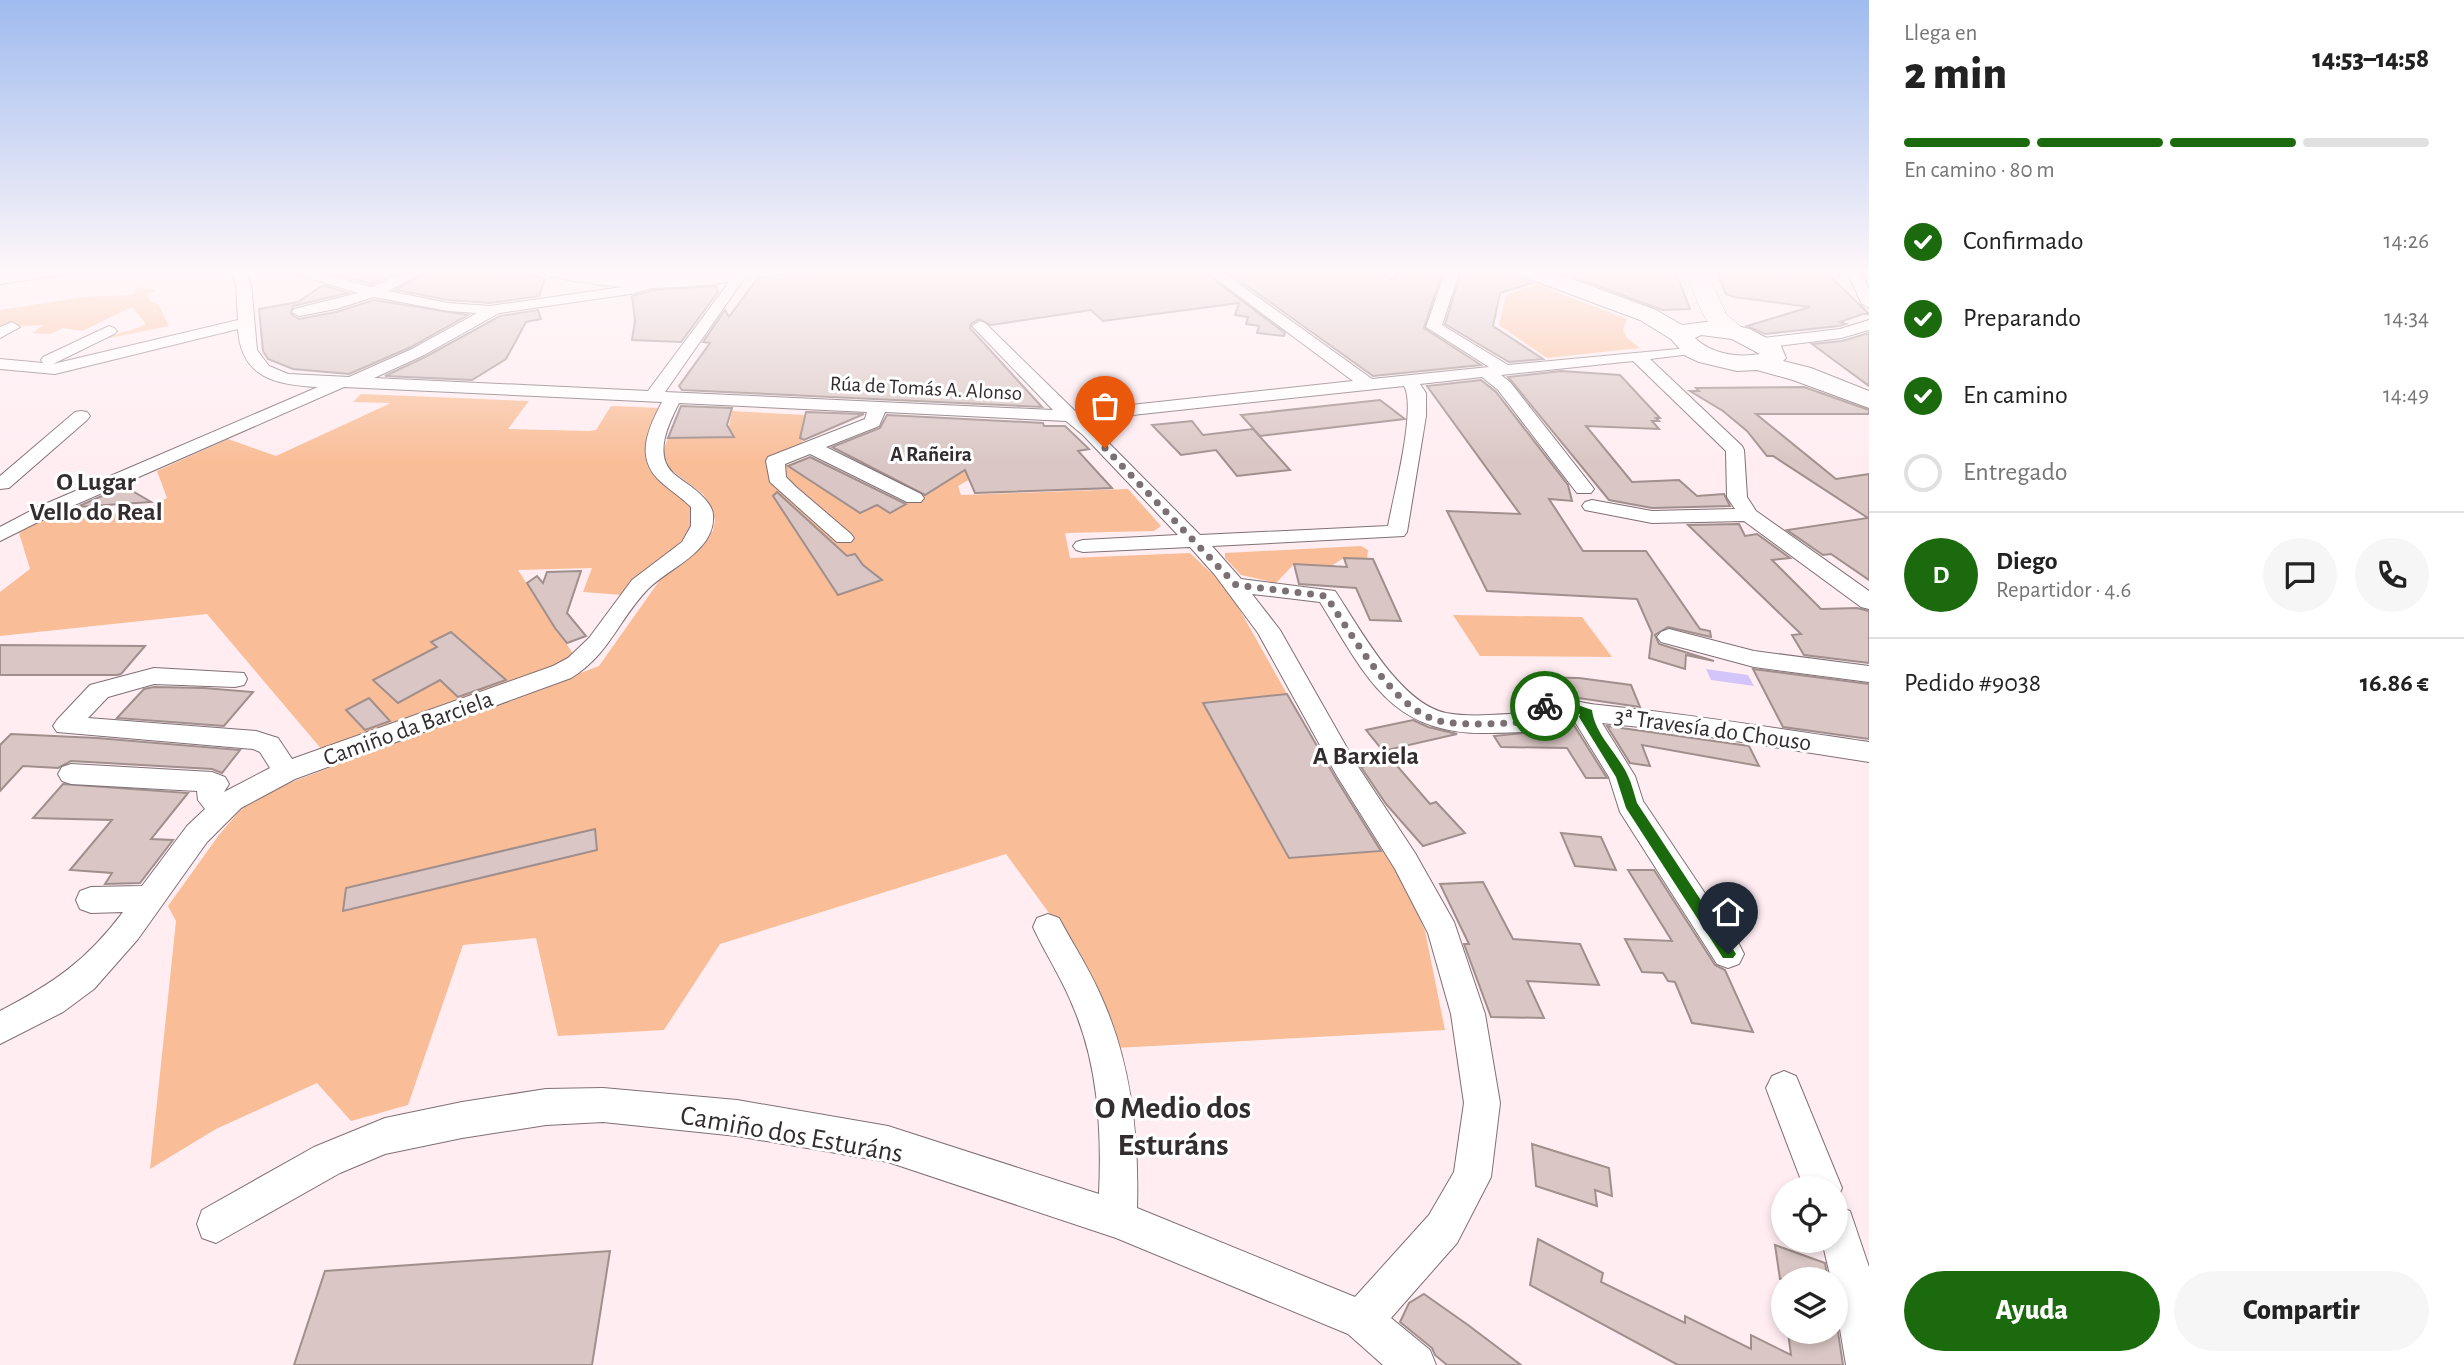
<!DOCTYPE html>
<html lang="es">
<head>
<meta charset="utf-8">
<style>
  body { margin:0; font-family:"Alegreya Sans",sans-serif; background:#f6f6f6; color:#222; height:100vh; display:flex; flex-direction:column; font-size:26px; white-space:nowrap }
  * { box-sizing:border-box; margin:0 }
  p { font-size:23px; color:#767676 }
  .icon { flex:none; width:38px; height:38px; fill:none; stroke:currentColor; stroke-width:2; stroke-linecap:round; stroke-linejoin:round }
  .map { position:relative; flex:1; overflow:hidden }
  .drawer { display:flex; flex-direction:column; background:#fff; width:595px }
  .drawer>* { flex:none }
  .controls { position:absolute; left:1771px; top:1176px; display:grid; gap:14px }
  .controls a { display:grid; place-items:center; width:77px; height:77px; border-radius:50%; background:#fff; box-shadow:0 4px 10px #0003; font-size:35px }
  .pin { position:absolute; display:grid; place-items:center; width:60px; height:60px; color:#fff; margin:-72px -30px; border-radius:50% 50% 50% 0; rotate:-45deg; box-shadow:0 0 7px #0007 }
  .pin .icon { rotate:45deg }
  .courier { position:absolute; display:grid; place-items:center; width:70px; height:70px; margin:-35px; border:5px solid #1b6a0d; border-radius:50%; background:#fff; color:#222; box-shadow:0 2px 9px #0007 }
  .overview em { font-style:normal; font-weight:800 }
  .overview div { display:flex; flex-direction:column-reverse }
  .overview { display:flex; align-items:center; justify-content:space-between; height:119px; padding:0 35px }
  h1 { font-size:46px; font-weight:800; line-height:52px }
  .bar { display:grid; grid-template-columns:repeat(4,1fr); gap:10px 7px; align-content:center; height:84px; padding:0 35px }
  .bar i { height:9px; border-radius:5px; background:#e0e0e0 }
  .bar .on { background:#1b6a0d }
  .bar p { grid-column:span 4 }
  .line { display:flex; align-items:center; gap:18px; padding:0 35px; border-top:2px solid #e0e0e0 }
  .line div { flex:1 }
  .round { display:grid; place-items:center; flex:none; width:74px; height:74px; border-radius:37px; background:#f6f6f6 }
  ol { padding:0 35px; list-style:none }
  li { display:flex; align-items:center; gap:21px; height:77px }
  li p { margin-inline-start:auto }
  li .icon { padding:7px; border-radius:50%; background:#1b6a0d; color:#fff; stroke-width:4 }
  li:last-child { color:#767676 }
  li i { width:38px; height:38px; border:4px solid #e0e0e0; border-radius:50% }
  .action { display:flex; gap:14px; margin-top:auto; padding:14px 35px }
  .action a { flex:1; height:80px; border-radius:42px; background:#1b6a0d; color:#fff; font-size:28px; font-weight:800; line-height:80px; text-align:center }
  .action a+a { background:#f6f6f6; color:#222 }
  main { display:flex; flex:1; min-height:0 }
  .map>svg:first-child { display:block }
</style>
</head>
<body>
<main>
<div class="map">
<svg width="1869" height="1365" viewBox="0 0 1869 1365">
  <rect width="100%" height="100%" fill="#ffedf2"/>
  <g fill="#f9be98">
    <path d="M1537 285 1627 319 1623 330 1627 338 1640 348 1547 358 1499 325 1506 295Z"/>
    <path d="M137 287 156 290 147 295 151 302 158 304 169 326 105 339C120 331 132 332 146 324L132 307 82 331 63 328 50 334 32 333 44 325 0 327V310L85 297 131 295Z"/>
    <path d="M361 394 529 401 508 429 589 431 596 430 611 406 661 408C631 472 647 468 692 508L693 521 689 534 622 595 583 592 592 568 518 570 575 657 560 670 323 751 207 614 0 636V592L30 569 19 533 53 514 139 513 167 498 157 471 228 439 276 456 391 403 353 402Z"/>
    <path d="M732 411 805 415 800 437 804 444 782 461 860 513 866 510V499L891 513 954 477 929 464 986 470 958 486 961 495 1128 489 1161 526 1154 531 1065 533 1070 558 1190 553 1228 589 1287 694 1204 704 1289 858 1383 851 1409 893 1425 931 1445 1030 1116 1048 1052 917 1006 854 720 944 664 1030 558 1036 536 938 463 945 408 1105 351 1121 317 1083 216 1129 150 1169 176 921 168 906 219 835 240 810 268 791 599 666 662 577 701 545 713 531 715 520 711 507 703 494 670 469 663 451 668 438 727 437Z"/>
    <path d="M1361 546 1368 550 1367 559 1344 558 1331 566 1294 564 1276 583 1241 575 1225 558V553Z"/>
    <path d="M1453 615 1582 617 1612 657 1480 656Z"/>
  </g>
  <path fill="#d3c5f9" d="M1706 669 1748 675 1754 686 1711 680Z"/>
  <g fill="#dac7c5" stroke="#a08f8d" stroke-width="2">
    <path d="M345 270H402L372 284 338 275Z"/>
    <path d="M430 270H517L545 279 539 296 490 303 448 300 396 290Z"/>
    <path d="M808 270H1201L1285 333 1284 336 1257 333 1259 326 1246 324 1248 317 1235 315 1239 303 1103 321 1091 310 991 325 979 319 971 324 970 328 1042 407 682 390 679 386 710 343 703 342 725 310 729 317 757 279Z"/>
    <path d="M1225 270H1374L1393 280 1398 270H1443L1424 328 1481 365 1373 376Z"/>
    <path d="M1462 270H1514L1518 277 1532 283 1500 293 1493 326 1543 359 1509 362 1445 324Z"/>
    <path d="M1556 270H1675L1690 309 1662 310Z"/>
    <path d="M1716 270H1824L1869 314H1863L1840 322 1846 324 1839 326 1765 334 1747 326 1810 307 1734 297 1726 294Z"/>
    <path d="M323 285 348 293 293 306 291 314 299 319 336 312 374 300 468 315 411 347 349 374 293 369 268 359 263 351 259 309 298 302Z"/>
    <path d="M716 286 718 292 681 342 632 340 635 321 632 296 653 290Z"/>
    <path d="M538 310 541 319 526 322 506 359 472 380 385 376 425 357 500 316Z"/>
    <path d="M1869 333V386L1812 344 1842 341Z"/>
    <path d="M1561 371 1620 375 1660 418H1656L1659 421H1652L1659 429 1586 426 1632 482 1679 480 1697 496 1724 494 1730 506 1652 508 1609 500 1508 377Z"/>
    <path d="M1481 380 1496 392 1568 485 1572 501 1549 499 1583 551H1646L1700 629 1710 631 1711 637 1668 627 1655 635 1659 644 1714 661 1686 655 1685 669 1649 658 1652 633 1637 599 1487 591 1447 511 1520 514 1427 386Z"/>
    <path d="M1804 387 1869 410V414H1756L1836 479 1869 474V580L1831 554 1823 555 1787 530 1868 518 1773 456H1767L1747 431 1723 411 1690 391H1699L1696 388Z"/>
    <path d="M1380 400 1405 419 1260 436 1241 415Z"/>
    <path d="M681 406 732 408 727 425 734 437 668 438Z"/>
    <path d="M806 412 864 414 804 440 800 438Z"/>
    <path d="M887 415 1043 423 1044 426H1065L1089 449 1078 451 1112 488 975 493 965 470 925 495 832 447 880 428Z"/>
    <path d="M1192 421 1203 435 1253 429 1290 470 1237 476 1216 450 1181 455 1152 425Z"/>
    <path d="M810 457 906 504 890 513 877 505 860 513 788 466Z"/>
    <path d="M124 486 151 502 77 507Z"/>
    <path d="M777 492 847 556 855 554 863 565 882 580 838 595 773 496Z"/>
    <path d="M1739 524 1745 536 1757 534 1790 558 1772 560 1821 609 1857 608 1869 611V663L1804 655 1792 635 1801 634 1688 525Z"/>
    <path d="M1344 558 1373 559 1401 621 1370 620 1356 588 1299 584 1294 564 1347 567Z"/>
    <path d="M581 571 567 613 586 636 567 643 555 628 527 583 537 576 543 583 547 572Z"/>
    <path d="M451 632 506 680 458 697 440 680 398 703 373 680 437 647 431 642Z"/>
    <path d="M0 645 145 646 121 674 117 675H0Z"/>
    <path d="M1753 669 1869 684V739L1783 727Z"/>
    <path d="M1528 677 1579 678 1631 685 1640 707 1558 695 1540 696Z"/>
    <path d="M154 687 204 688 253 692 224 726 117 718 144 689Z"/>
    <path d="M1287 694 1335 777 1381 851 1289 858 1203 703Z"/>
    <path d="M369 698 390 721 365 730 346 710Z"/>
    <path d="M1555 718 1570 719 1607 778H1586L1567 748 1501 747 1494 736 1544 731 1554 726Z"/>
    <path d="M1413 720 1428 727 1457 734 1383 751 1366 730Z"/>
    <path d="M1607 726 1749 746 1759 766 1642 745 1650 766 1630 763Z"/>
    <path d="M11 734 97 738 240 750 222 773 212 769 71 761 58 768 23 766 0 791V745Z"/>
    <path d="M1392 760 1430 804 1436 802 1465 833 1423 846 1386 804 1361 767Z"/>
    <path d="M63 784 188 793 151 839 173 840 140 883 105 884 112 873 70 870 112 820 33 818Z"/>
    <path d="M595 829 597 850 343 911 346 888Z"/>
    <path d="M1561 833 1601 837 1616 870 1575 866Z"/>
    <path d="M1628 870H1654L1715 965 1725 970 1753 1032 1692 1023 1675 982 1668 981 1663 973 1642 972 1625 939 1672 941Z"/>
    <path d="M1483 882 1513 939 1580 944 1599 985 1527 981 1544 1018 1491 1017 1464 944H1469L1440 884Z"/>
    <path d="M1532 1144 1609 1168 1612 1196 1595 1190 1597 1206 1536 1186Z"/>
    <path d="M1538 1239 1603 1273 1601 1282 1685 1323V1316L1751 1349V1335L1791 1355 1788 1332H1836V1319L1843 1365H1678L1530 1285Z"/>
    <path d="M1775 1245 1825 1263 1828 1279H1780Z"/>
    <path d="M610 1251 592 1365H294L325 1271Z"/>
    <path d="M1424 1294 1468 1325 1521 1365H1447L1435 1355 1432 1348 1400 1322 1409 1303Z"/>
  </g>
  <g fill="none" stroke-linecap="round" stroke-linejoin="round">
    <defs>
      <g id="street">
        <path d="M37 270H74L67 274 0 284V276Z"/>
        <path d="M229 270H244L251 284 257 350 269 366 288 374 349 377 412 349 477 313 448 311 374 297 336 309 299 316 292 312 294 309 358 293 282 270H306L372 287 409 270H427L388 291 448 303 490 306 629 286 664 276 669 277V283L630 294 499 313 424 355 374 378 648 391 738 270H750L665 392 1053 410 975 329 972 326 980 321 985 323 1075 411 1353 381 1204 270H1220L1372 379 1489 367 1426 327 1446 270H1460L1442 325 1508 365 1699 347 1701 350 1699 353 1650 359 1742 446 1744 450 1747 497 1756 511 1869 591V609L1861 607 1744 521 1652 523 1585 510 1582 506 1585 502 1592 500 1652 511 1735 509 1727 497 1726 451 1633 361 1501 375 1510 382 1591 485 1594 489 1591 493H1577L1498 390 1482 377 1420 384 1426 393V416L1407 532 1404 536 1212 546 1241 579 1335 591C1360 628 1399 703 1446 713 1473 718 1501 714 1528 713L1531 701C1559 692 1573 703 1599 705 1689 714 1779 729 1869 742V762L1659 729 1602 723 1635 776 1643 801 1739 944 1744 954 1739 964 1728 968 1717 964 1620 812 1609 777 1572 717 1553 715 1550 726C1533 734 1510 732 1491 733 1391 736 1367 678 1320 602L1252 594 1280 630 1355 762 1415 853 1454 922 1485 1014 1500 1103 1491 1177 1457 1243 1391 1318 1430 1350 1436 1365H1383L1348 1334 1116 1238 888 1162 737 1136 603 1122 546 1125 462 1138 385 1154 340 1173 216 1243 202 1238 197 1224 202 1210 314 1147 385 1118 462 1102 546 1089 603 1088 737 1100 888 1126 1099 1194C1102 1130 1098 1063 1072 1004 1061 977 1045 953 1033 927L1037 918 1048 914 1059 918C1074 946 1092 973 1104 1003 1132 1068 1139 1138 1137 1208L1355 1297 1429 1215 1454 1172 1464 1103 1451 1014 1428 933 1395 869 1337 776 1258 633 1215 575 1190 547 1083 552 1076 550 1073 546 1076 542 1083 540 1178 535 1083 435 1066 421 885 412 879 426 826 447 921 494 924 498 921 502H907L810 454 785 464 786 477 796 487 851 534 854 538 851 542H837L770 482 766 461 768 457 865 419 867 412 679 403C669 423 653 454 673 473 682 481 694 487 702 496 707 501 713 508 713 515 716 551 669 568 648 589 618 620 610 654 571 678L295 779 241 808 207 842 138 939 94 989 63 1012 0 1044V1011C54 983 86 961 123 912L91 913 80 909 76 900 80 891 91 887 142 886 187 826 205 809 198 800 197 791 71 784 62 781 58 774 62 767 71 764 212 772 225 777 229 784 224 792 270 768 260 752 253 749 57 732 53 726 57 720 90 685 154 668 244 673 247 679 244 685 235 687 154 684 108 697 88 718 256 731 278 738 292 759 553 666 568 658 589 638 632 580 682 542 691 526V507C682 498 671 491 661 482 634 458 648 429 662 402L344 387 52 515 0 541V527L38 507 318 387C276 385 241 378 238 329L55 374 0 369V359L43 363 41 360 43 357 109 326 114 328 117 331 114 334 53 364 238 320 236 284ZM1404 386C1417 407 1393 498 1388 526L1200 535 1086 420Z"/>
        <path d="M1846 270H1860L1869 289V308L1862 304Z"/>
        <path d="M1869 320V330L1841 338 1763 348 1755 343 1763 338 1840 329Z"/>
        <path d="M12 322 20 327 0 338V327Z"/>
        <path d="M81 411 87 412 90 416 87 420 9 488 0 489V476L75 412Z"/>
        <path d="M1669 629 1754 651 1869 666V682L1754 667 1661 642 1657 637 1661 632Z"/>
        <path d="M1784 1071 1796 1076 1842 1188 1836 1202V1188H1804L1766 1088 1772 1076Z"/>
        <path d="M1836 1206 1850 1211 1869 1267V1365H1846L1836 1305V1279H1831L1822 1241H1836Z"/>
      </g>
      <path id="secondary" d="M1686 270H1706L1726 314 1747 332 1743 337C1707 346 1695 295 1686 270Z"/>
      <g id="primary">
        <path d="M542 270 654 274 766 270 763 275C693 292 615 292 545 275Z"/>
        <path d="M1516 270H1548L1656 310 1682 325 1714 321 1750 329 1781 346 1786 358 1783 361 1811 368 1869 391V408L1793 380 1757 370 1737 371 1699 362 1686 356 1671 339 1640 320 1519 275ZM1701 335 1732 339 1760 354C1738 358 1711 354 1695 338Z"/>
      </g>
    </defs>
    <use href="#street" stroke="#7f7075" stroke-width="2"/>
    <use href="#secondary" stroke="#7f7075" stroke-width="1"/>
    <use href="#primary" stroke="#7f7075" stroke-width="2"/>
    <use href="#street" fill="#fff" fill-rule="evenodd"/>
    <use href="#secondary" fill="#fff" fill-rule="evenodd"/>
    <use href="#primary" fill="#fff" fill-rule="evenodd"/>
  </g>
  <linearGradient id="sky" x2="0" y2="1"><stop stop-color="#9fbbef"/><stop offset="0.59" stop-color="#fff7f9"/><stop offset="1" stop-color="#fff7f9" stop-opacity="0"/></linearGradient>
  <rect width="1869" height="461" fill="url(#sky)"/>
  <path fill="#1b6a0d" d="M1545 702H1569L1592 710C1595 735 1617 752 1628 776 1632 784 1634 794 1637 803L1733 949 1736 954 1733 958H1723L1626 808 1616 777 1579 717 1580 714 1568 710 1541 708V703Z"/>
  <g fill="none" stroke-linecap="round" stroke-linejoin="round">
    <path stroke="#7b7073" stroke-width="7" stroke-dasharray="0 12.6" d="M1105 448 1236 585 1326 596C1351 633 1394 711 1440 721 1468 727 1508 722 1537 722L1541 720 1540 707 1545 706"/>
  </g>
  <g text-anchor="middle" stroke-width="6" stroke-linejoin="round" paint-order="stroke">
    <g font-size="21" fill="#342d2f" stroke="#fff">
      <text transform="translate(926 388) rotate(3)" y="7">Rúa de Tomás A. Alonso</text>
    </g>
    <g font-size="21" font-weight="bold" fill="#342d2f" stroke="#fff">
      <text x="931" y="461">A Rañeira</text>
    </g>
    <g font-size="24" fill="#342d2f" stroke="#fff">
      <text transform="translate(408 728) rotate(-20)" y="8">Camiño da Barciela</text>
      <text transform="translate(1713 729) rotate(8)" y="8">3ª Travesía do Chouso</text>
    </g>
    <g font-size="26" font-weight="bold" fill="#342d2f" stroke="#fff">
      <text x="96" y="490">O Lugar<tspan x="96" dy="30">Vello do Real</tspan></text>
      <text x="1366" y="764">A Barxiela</text>
    </g>
    <g font-size="28" fill="#342d2f" stroke="#fff">
      <text transform="translate(792 1133) rotate(10)" y="10">Camiño dos Esturáns</text>
    </g>
    <g font-size="32" font-weight="bold" fill="#342d2f" stroke="#fff">
      <text x="1173" y="1118">O Medio dos<tspan x="1173" dy="37">Esturáns</tspan></text>
    </g>
  </g>
</svg>
<div class="controls">
<a><svg class="icon" aria-label="locate" viewBox="0 0 24 24"><circle cx="12" cy="12" r="6"/><path d="M12 2v4M12 18v4M2 12h4M18 12h4"/></svg></a>
<a><svg class="icon" aria-label="layers" viewBox="0 0 24 24"><path d="M12 4l9 5-9 5-9-5zM3 14l9 5 9-5"/></svg></a>
</div>
<div class="pin" style="left:1105px;top:448px;background:#ea580c"><svg class="icon" aria-label="bag" viewBox="0 0 24 24"><path d="M5 8h14l-1 12H6zM9 8a3 3 0 0 1 6 0"/></svg></div>
<div class="pin" style="left:1728px;top:954px;background:#1f2937"><svg class="icon" aria-label="home" viewBox="0 0 24 24"><path d="M3 11l9-7 9 7M6 9v11h12V9"/></svg></div>
<div class="courier" style="left:1545px;top:706px"><svg class="icon" aria-label="bike" viewBox="0 0 24 24"><circle cx="6" cy="16" r="4"/><circle cx="18" cy="16" r="4"/><path d="M6 16l4-8h5l3 8M10 8l3 8H6M13 5h3"/></svg></div>
</div>
<section class="drawer">
<div class="overview"><div><h1>2 min</h1><p>Llega en</p></div><em>14:53–14:58</em></div>
<div class="bar"><i class="on"></i><i class="on"></i><i class="on"></i><i></i><p>En camino · 80 m</p></div>
<ol>
<li><svg class="icon" aria-label="check" viewBox="0 0 24 24"><path d="M5 12l5 5 9-10"/></svg>Confirmado<p>14:26</p></li>
<li><svg class="icon" aria-label="check" viewBox="0 0 24 24"><path d="M5 12l5 5 9-10"/></svg>Preparando<p>14:34</p></li>
<li><svg class="icon" aria-label="check" viewBox="0 0 24 24"><path d="M5 12l5 5 9-10"/></svg>En camino<p>14:49</p></li>
<li><i></i>Entregado</li>
</ol>
<div class="line" style="height:126px"><b class="round" style="background:#1b6a0d;color:#fff">D</b><div><b>Diego</b><p>Repartidor · 4.6</p></div><a class="round"><svg class="icon" aria-label="chat" viewBox="0 0 24 24"><path d="M4 5h16v11H9l-5 4z"/></svg></a><a class="round"><svg class="icon" aria-label="phone" viewBox="0 0 24 24"><path d="M5 4h4l2 5-3 2q2 4 5 5l2-3 5 2v4C11 20 4 13 5 4z"/></svg></a></div>
<div class="line" style="height:91px"><div>Pedido #9038</div><b>16.86 €</b></div>
<div class="action"><a>Ayuda</a><a>Compartir</a></div>
</section>
</main>
</body>
</html>
